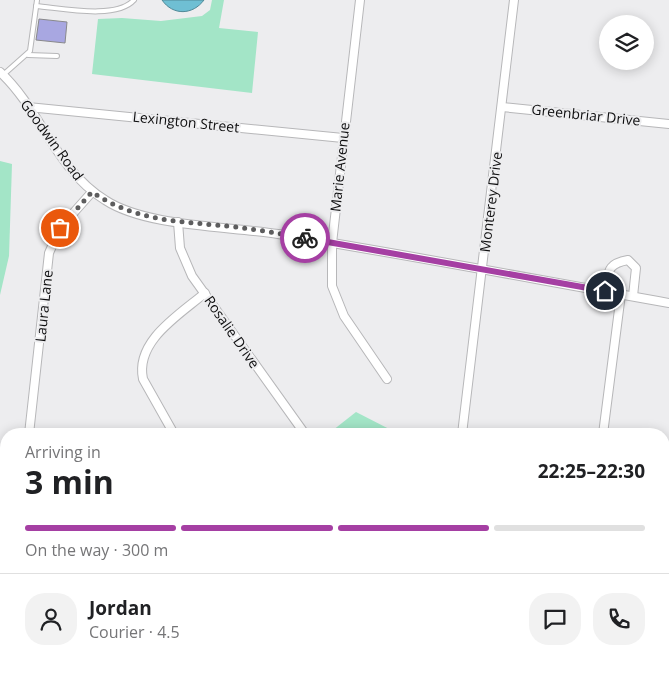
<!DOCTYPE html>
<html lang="en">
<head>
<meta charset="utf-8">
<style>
  body { margin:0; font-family:"Open Sans",sans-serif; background:#f2f2f2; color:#202124; height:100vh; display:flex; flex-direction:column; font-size:19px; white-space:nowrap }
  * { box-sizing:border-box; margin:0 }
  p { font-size:16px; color:#757577 }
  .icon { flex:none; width:28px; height:28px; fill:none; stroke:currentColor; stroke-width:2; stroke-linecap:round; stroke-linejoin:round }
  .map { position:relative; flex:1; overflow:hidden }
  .panel { position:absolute; left:0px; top:428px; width:670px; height:246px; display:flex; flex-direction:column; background:#fff; border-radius:20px 20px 0 0; box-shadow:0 2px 12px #0003 }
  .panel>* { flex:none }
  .tools { position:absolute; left:599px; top:15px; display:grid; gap:10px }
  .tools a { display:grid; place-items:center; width:55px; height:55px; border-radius:50%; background:#fff; box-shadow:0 2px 12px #0003; font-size:25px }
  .pin { position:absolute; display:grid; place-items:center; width:42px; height:42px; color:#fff; margin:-21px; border:2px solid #fff; border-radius:50%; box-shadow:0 1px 5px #0007 }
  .courier { position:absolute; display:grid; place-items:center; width:50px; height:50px; margin:-25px; border:4px solid #a53fa3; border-radius:50%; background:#fff; color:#222; box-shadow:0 1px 6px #0007 }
  .head em { font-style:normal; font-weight:700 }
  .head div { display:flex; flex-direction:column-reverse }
  .head { display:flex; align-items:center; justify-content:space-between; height:85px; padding:0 25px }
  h1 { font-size:32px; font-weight:700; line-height:38px }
  .bar { display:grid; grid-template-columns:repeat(4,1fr); gap:8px 5px; align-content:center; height:60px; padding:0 25px }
  .bar i { height:6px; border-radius:4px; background:#e0e0e0 }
  .bar .on { background:#a53fa3 }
  .bar p { grid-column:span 4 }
  .line { display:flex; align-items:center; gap:12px; padding:0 25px; border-top:1px solid #e0e0e0 }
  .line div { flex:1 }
  .round { display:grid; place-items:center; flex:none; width:52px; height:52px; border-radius:20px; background:#f2f2f2 }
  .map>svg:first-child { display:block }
</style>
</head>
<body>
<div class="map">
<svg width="669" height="673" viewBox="0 0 669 673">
  <rect width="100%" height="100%" fill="#ededef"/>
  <g fill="#a3e5c7">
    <path d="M212 0H224L219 28 258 32 252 93 92 74 98 19 122 18 161 21 202 16 210 10Z"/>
    <path d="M0 161 12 164 9 256 0 295Z"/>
    <path d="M356 412 397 433V434H328Z"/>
    <path d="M669 544V673H0V613H6V668H664V545Z"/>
  </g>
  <path fill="#6fbfd3" stroke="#528a98" d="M162 0H204C193 15 173 16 162 0Z"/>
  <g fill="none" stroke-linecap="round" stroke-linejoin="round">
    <g stroke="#528a98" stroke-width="2">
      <path d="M0 615 6 611"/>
      <path d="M664 621 669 629"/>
      <path d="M339 668 350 672 363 668"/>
      <path d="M371 668 381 673"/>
      <path d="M321 673 322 668"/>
      <path d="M395 673 406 668"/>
    </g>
  </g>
  <path fill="#a8a7e1" stroke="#89898b" d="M39 19 67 22 65 43 36 40Z"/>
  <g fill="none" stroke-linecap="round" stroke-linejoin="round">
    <defs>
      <g id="lane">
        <path d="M36 6C61 8 116 20 134 0"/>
        <path d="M28 55 57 56"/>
        <path d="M3 75 30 51 37 0"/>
      </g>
      <g id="street">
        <path d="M360 0 332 243V286L344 316 387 379"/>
        <path d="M0 72C41 110 56 170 105 200 146 227 228 226 278 234 409 255 539 280 669 303"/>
        <path d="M28 107 343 138"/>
        <path d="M502 107 669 124"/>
        <path d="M178 222 180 248 192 276 305 434"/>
        <path d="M605 291C609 272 606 264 628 260L636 268 633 296"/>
        <path d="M29 434 49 253 60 228 92 192"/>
        <path d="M174 434 143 379C135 341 179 315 205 293"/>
        <path d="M462 434 514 0"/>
        <path d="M603 434 621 294"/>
      </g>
    </defs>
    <use href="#lane" stroke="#b7b7b9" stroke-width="6"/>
    <use href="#street" stroke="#b7b7b9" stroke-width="10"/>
    <use href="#lane" stroke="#fff" stroke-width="4"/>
    <use href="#street" stroke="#fff" stroke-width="8"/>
  </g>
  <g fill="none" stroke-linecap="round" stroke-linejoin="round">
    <path stroke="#5d5d5e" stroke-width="5" stroke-dasharray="0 9" d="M60 228 92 192C138 223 182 221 236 227 259 230 282 234 305 238"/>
    <path stroke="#a53fa3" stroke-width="6" d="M305 238 605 291"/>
  </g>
  <g text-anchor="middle" stroke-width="4" stroke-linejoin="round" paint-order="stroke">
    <g font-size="14" fill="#0f0f10" stroke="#ededef">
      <text transform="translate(586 115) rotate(6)" y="5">Greenbriar Drive</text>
      <text transform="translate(186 122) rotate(6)" y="5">Lexington Street</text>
      <text transform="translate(52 140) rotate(54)" y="5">Goodwin Road</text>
      <text transform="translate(340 167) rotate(-84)" y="5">Marie Avenue</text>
      <text transform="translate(491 202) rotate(-83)" y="5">Monterey Drive</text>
      <text transform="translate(44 306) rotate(-84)" y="5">Laura Lane</text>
      <text transform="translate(232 332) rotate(55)" y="5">Rosalie Drive</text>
    </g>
  </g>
</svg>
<div class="tools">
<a><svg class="icon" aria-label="layers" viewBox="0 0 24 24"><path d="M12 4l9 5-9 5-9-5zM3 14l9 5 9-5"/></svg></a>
</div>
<div class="pin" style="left:60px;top:228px;background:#ea580c"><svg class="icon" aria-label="bag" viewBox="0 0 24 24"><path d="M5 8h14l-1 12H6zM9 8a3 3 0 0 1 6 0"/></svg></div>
<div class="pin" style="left:605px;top:291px;background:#1f2937"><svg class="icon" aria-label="home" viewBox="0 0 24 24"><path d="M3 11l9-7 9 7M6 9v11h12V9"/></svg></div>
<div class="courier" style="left:305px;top:238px"><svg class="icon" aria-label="bike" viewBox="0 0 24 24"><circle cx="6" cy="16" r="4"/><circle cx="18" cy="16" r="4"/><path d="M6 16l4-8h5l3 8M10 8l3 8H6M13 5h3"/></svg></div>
<section class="panel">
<div class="head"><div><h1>3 min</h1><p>Arriving in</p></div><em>22:25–22:30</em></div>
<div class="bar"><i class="on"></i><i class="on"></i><i class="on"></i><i></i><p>On the way · 300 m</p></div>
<div class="line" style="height:90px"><a class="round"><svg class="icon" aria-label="person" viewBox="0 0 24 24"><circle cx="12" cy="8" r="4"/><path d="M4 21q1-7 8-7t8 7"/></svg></a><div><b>Jordan</b><p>Courier · 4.5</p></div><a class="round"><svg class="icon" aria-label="chat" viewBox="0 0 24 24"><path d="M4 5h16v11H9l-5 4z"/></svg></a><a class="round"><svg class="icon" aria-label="phone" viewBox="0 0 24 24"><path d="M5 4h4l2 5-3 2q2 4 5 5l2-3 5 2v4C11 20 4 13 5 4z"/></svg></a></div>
</section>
</div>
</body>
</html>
